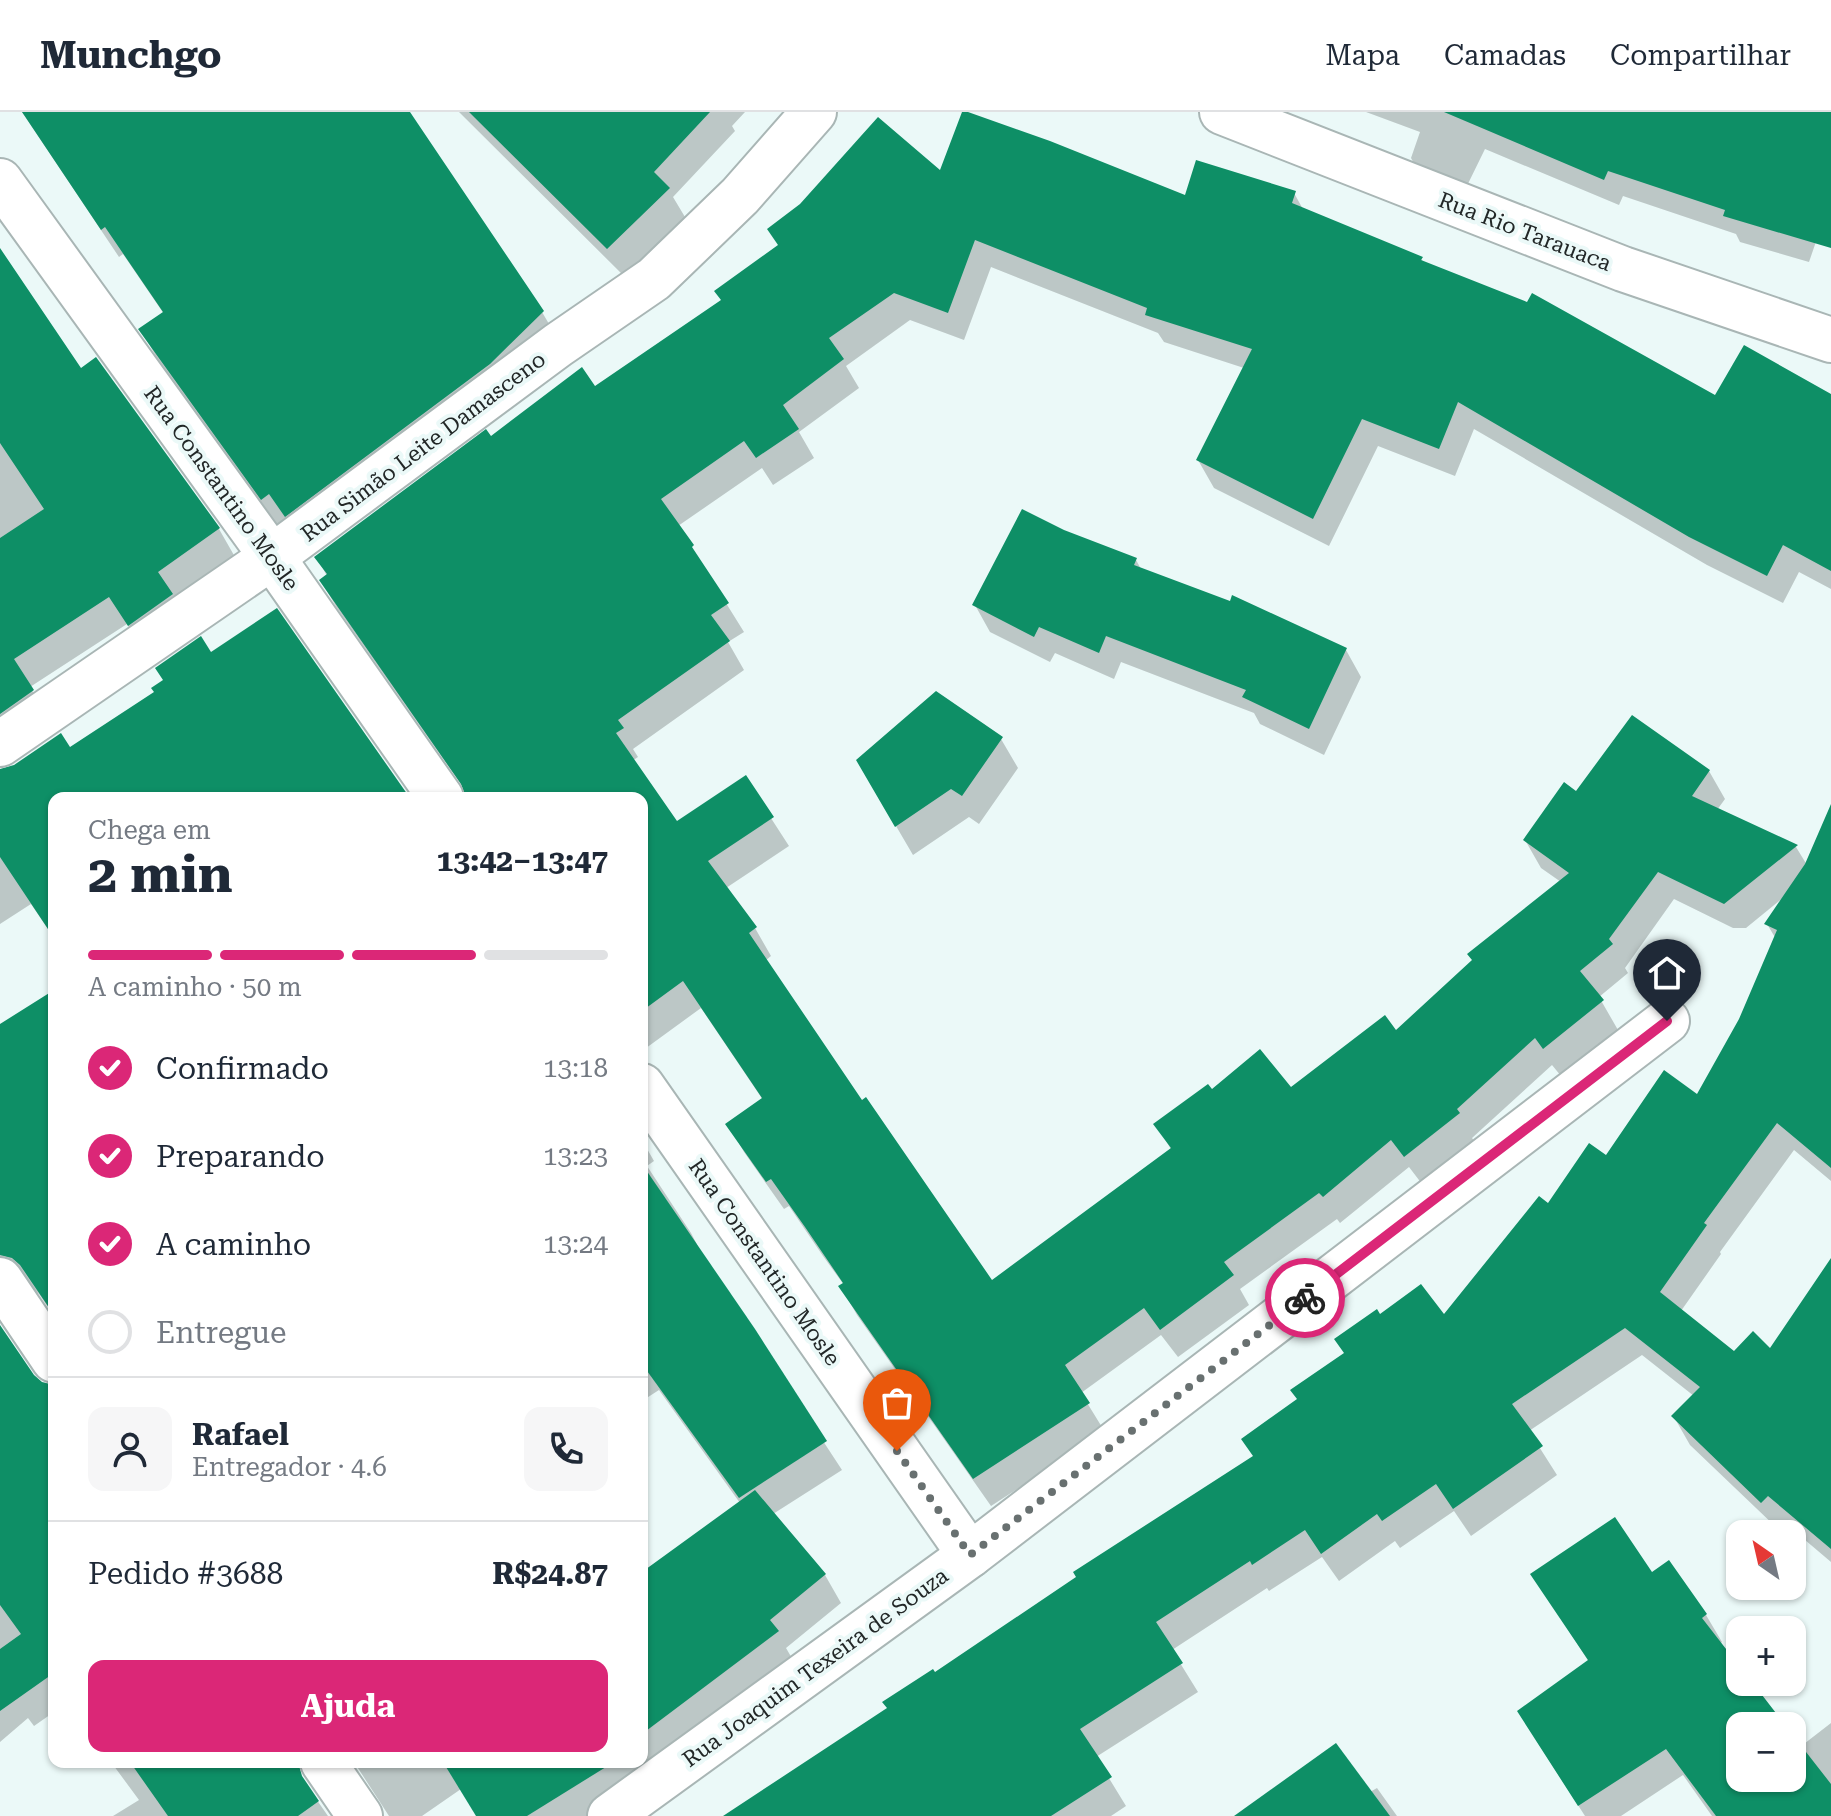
<!DOCTYPE html>
<html lang="pt">
<head>
<meta charset="utf-8">
<style>
  body { margin:0; font-family:"Roboto Serif",serif; background:#f6f6f7; color:#1f2937; height:100vh; display:flex; flex-direction:column; font-size:30px; white-space:nowrap }
  * { box-sizing:border-box; margin:0 }
  p { font-size:26px; color:#747a83 }
  .icon { flex:none; width:44px; height:44px; fill:none; stroke:currentColor; stroke-width:2; stroke-linecap:round; stroke-linejoin:round }
  .map { position:relative; flex:1; overflow:hidden }
  .details { position:absolute; left:48px; top:680px; width:600px; height:976px; display:flex; flex-direction:column; background:#fff; border-radius:16px; box-shadow:0 2px 6px #0004 }
  .details>* { flex:none }
  .needle { width:52px; rotate:326deg }
  .controls { position:absolute; left:1726px; top:1408px; display:grid; gap:16px }
  .controls a { display:grid; place-items:center; width:80px; height:80px; border-radius:16px; background:#fff; box-shadow:0 2px 6px #0004; font-size:40px }
  .pin { position:absolute; display:grid; place-items:center; width:68px; height:68px; color:#fff; margin:-82px -34px; border-radius:50% 50% 50% 0; rotate:-45deg; box-shadow:0 0 8px #0007 }
  .pin .icon { rotate:45deg }
  .courier { position:absolute; display:grid; place-items:center; width:80px; height:80px; margin:-40px; border:6px solid #db2777; border-radius:50%; background:#fff; color:#222; box-shadow:0 2px 10px #0007 }
  .head em { font-style:normal; font-weight:700 }
  .head div { display:flex; flex-direction:column-reverse }
  .head { display:flex; align-items:center; justify-content:space-between; height:136px; padding:0 40px }
  h1 { font-size:52px; font-weight:700; line-height:60px }
  .bar { display:grid; grid-template-columns:repeat(4,1fr); gap:12px 8px; align-content:center; height:96px; padding:0 40px }
  .bar i { height:10px; border-radius:6px; background:#e0e1e3 }
  .bar .selected { background:#db2777 }
  .bar p { grid-column:span 4 }
  .line { display:flex; align-items:center; gap:20px; padding:0 40px; border-top:2px solid #e0e1e3 }
  .line div { flex:1 }
  .round { display:grid; place-items:center; flex:none; width:84px; height:84px; border-radius:16px; background:#f6f6f7 }
  ol { padding:0 40px; list-style:none }
  li { display:flex; align-items:center; gap:24px; height:88px }
  li p { margin-inline-start:auto }
  li .icon { padding:8px; border-radius:50%; background:#db2777; color:#fff; stroke-width:4 }
  li:last-child { color:#747a83 }
  li i { width:44px; height:44px; border:4px solid #e0e1e3; border-radius:50% }
  .cta { display:flex; gap:16px; margin-top:auto; padding:16px 40px }
  .cta a { flex:1; height:92px; border-radius:16px; background:#db2777; color:#fff; font-size:32px; font-weight:700; line-height:92px; text-align:center }
  header { display:flex; align-items:center; gap:48px; box-sizing:border-box; height:112px; padding:0 40px; background:#fff; border-bottom:2px solid #e0e1e3 }
  header strong { font-size:38px }
  nav { display:flex; gap:44px; margin-inline-start:auto; font-size:28px }
  .map>svg:first-child { display:block }
</style>
</head>
<body>
<header>
<strong>Munchgo</strong>
<nav><a>Mapa</a><a>Camadas</a><a>Compartilhar</a></nav>
</header>
<div class="map">
<svg width="1831" height="1704" viewBox="0 0 1831 1704">
  <rect width="100%" height="100%" fill="#ebf9f8"/>
  <g fill="#0003">
    <path d="M22 0H407L542 200 559 229 279 415 157 246 141 218 164 202 123 142 119 145Z"/>
    <path d="M459 0H745L732 14 735 19 673 85 685 105 624 164Z"/>
    <path d="M1366 0H1831V86L1809 150 1740 130 1736 122 1623 84 1619 93 1485 37 1461 86 1426 73 1411 46 1420 20Z"/>
    <path d="M941 62 1186 86 1294 81 1304 99 1421 146 1424 152 1716 286 1831 284V477L1799 460 1783 491 1707 453 1474 317 1455 364 1378 334 1329 434 1214 376 1198 348 1244 256 1164 230 1158 221 991 155 964 228 910 208 846 254 859 276 799 320 814 346 773 373 762 356 678 414 744 520 728 530 744 558 633 637 638 645 632 649 676 712 745 666 789 734 726 776 755 816 771 844 765 849 861 991 992 1171 1172 1039 1156 1012 1212 980 1290 978 1396 921 1561 770 1541 756 1525 728 1577 682 1709 659 1725 687 1717 698 1796 735 1807 753 1831 719V1069L1794 1038 1720 1140 1721 1142 1681 1199 1735 1242 1770 1239 1831 1150V1450L1785 1411 1778 1417 1690 1333 1674 1305 1694 1284 1642 1243 1529 1319 1557 1363 1471 1424 1454 1399 1400 1436 1395 1429 1339 1469 1322 1445 1269 1479 1267 1476 1172 1538 1198 1580 1096 1645 1126 1694 1111 1704H727L889 1597 934 1563 1254 1345 1298 1289 1380 1205 1444 1206 1548 1094 1606 1046 1697 984 1741 908 1776 827 1767 812 1784 785 1746 816H1733L1674 787 1625 856 1628 861 1599 885 1618 918 1561 964 1552 953 1472 1026 1475 1030 1422 1072 1409 1055 1340 1111 1337 1107 1240 1177 1249 1193 1178 1245 1161 1223 1081 1281 1105 1320 991 1394 857 1203 841 1175 844 1173 823 1144 789 1094 784 1097 744 1040 728 1012 763 988 701 896 642 939V686H468L467 681 337 496 321 469 327 464 317 446 491 326 594 277Z"/>
    <path d="M0 168 80 258 96 248 219 417 235 445 145 541 127 512 30 575 49 607 0 641Z"/>
    <path d="M1063 420 1136 448 1141 457 1346 538 1361 565 1324 643 1260 612 1254 601 1121 550 1114 567 1055 541 1050 550 990 520 975 493Z"/>
    <path d="M211 543 408 686H54V826L31 792 0 812V659L69 638Z"/>
    <path d="M1001 627 1018 656 979 712 969 705 913 743 858 649Z"/>
    <path d="M0 914 54 960V1204L39 1182 28 1173 0 1177Z"/>
    <path d="M642 1028 654 1049 647 1054 691 1121 706 1150 842 1358 773 1402 825 1463 841 1491 786 1536 793 1548 592 1704H477L461 1677 422 1704H389L354 1650H642V1454L647 1458 740 1391 659 1278 642 1289Z"/>
    <path d="M0 1216 54 1345V1600L34 1614 28 1606 0 1630Z"/>
    <path d="M1533 1463H1652L1706 1503 1722 1530 1718 1533 1740 1564V1570H1744L1783 1614H1740V1666H1792V1625L1800 1635 1831 1611V1704H1712L1683 1663 1621 1704H1585L1536 1628 1589 1550Z"/>
    <path d="M111 1650H235L305 1671 328 1704H113L139 1688Z"/>
    <path d="M1377 1676 1397 1704H1238L1370 1680Z"/>
  </g>
  <g fill="#0e8f66">
    <path d="M22 0H410L544 199 490 252 285 405 269 382 261 388 138 217 163 200 105 115 101 118Z"/>
    <path d="M469 0H710L654 60 670 76 607 137Z"/>
    <path d="M962 0H968L1050 29 1185 83 1196 48 1296 79 1292 91 1423 145 1421 148 1527 190 1532 181 1715 283 1744 233 1831 282V459L1783 433 1767 464 1689 425 1458 290 1439 337 1362 307 1313 407 1196 348 1252 237 1145 203 1147 196 975 128 948 201 894 181 829 226 844 247 783 293 799 317 756 346 744 329 661 387 694 433 692 435 729 491 711 503 730 529 618 608 624 616 616 621 677 709 746 663 774 705 708 749 757 815 749 821 862 988 866 985 992 1168 1171 1036 1153 1012 1208 972 1212 977 1260 937 1291 975 1385 903 1396 918 1472 848 1467 842 1569 761 1523 728 1564 670 1576 679 1632 603 1710 658 1692 684 1798 733 1724 792 1658 760 1609 827 1613 832 1580 859 1604 888 1543 937 1535 926 1457 997 1460 1001 1404 1045 1391 1028 1323 1085 1319 1081 1224 1150 1234 1163 1160 1218 1144 1196 1065 1253 1090 1291 973 1367 838 1174 843 1171 805 1115 771 1067 766 1070 725 1012 762 986 683 869 642 899V686H466L461 672 319 468 327 462 314 445 486 317 491 324 582 255 595 274 721 188 714 179 778 133 767 117 800 92 878 5 940 58Z"/>
    <path d="M1444 0H1831V136L1723 104 1725 98 1608 59 1604 68Z"/>
    <path d="M0 136 81 256 96 245 220 416 158 460 173 482 128 514 109 485 14 547 34 578 0 602V426L44 397 0 331Z"/>
    <path d="M1022 397 1064 418 1137 446 1134 453 1230 489 1232 483 1347 536 1309 617 1242 585 1246 578 1106 524 1099 541 1039 515 1034 525 972 493Z"/>
    <path d="M277 496 410 686H54V826L0 745V657L14 653 61 621 70 635 154 580 151 576 163 568 155 556 201 524 211 540Z"/>
    <path d="M936 579 1003 625 962 684 951 677 895 715 856 648Z"/>
    <path d="M1831 692V1056L1777 1011 1704 1111 1707 1113 1660 1180 1734 1239 1753 1219 1770 1236 1831 1146V1437L1768 1384 1761 1391 1671 1304 1700 1275 1625 1216 1512 1292 1543 1334 1453 1397 1436 1372 1382 1409 1377 1402 1321 1442 1305 1418 1252 1453 1250 1449 1156 1510 1183 1551 1080 1617 1112 1665 1051 1704H723L887 1596 882 1590 933 1557 935 1560 1076 1465 1073 1460 1253 1344 1241 1327 1297 1287 1290 1278 1344 1241 1334 1227 1377 1197 1380 1202 1421 1172 1444 1202 1539 1084 1548 1091 1589 1031 1606 1043 1664 958 1697 982 1739 907 1777 818 1764 812 1805 752Z"/>
    <path d="M54 878V1203L20 1153 12 1146 0 1143V912Z"/>
    <path d="M642 1052 755 1217 827 1329 739 1386 642 1252Z"/>
    <path d="M0 1213 34 1263 42 1270 54 1273V1567L51 1563 0 1599V1537L21 1522 0 1493Z"/>
    <path d="M755 1378 826 1462 770 1508 779 1519 642 1622V1460Z"/>
    <path d="M1615 1405 1652 1460 1669 1448 1707 1502 1702 1506 1740 1555V1570H1752L1786 1614H1740V1666H1792V1622L1831 1672V1704H1716L1666 1637 1578 1694 1517 1599 1588 1548 1530 1462Z"/>
    <path d="M1336 1631 1390 1704H1234Z"/>
    <path d="M130 1650H298L302 1664 319 1689 298 1704H168Z"/>
    <path d="M443 1650H614L527 1704H476Z"/>
  </g>
  <g fill="none" stroke-linecap="round" stroke-linejoin="round">
    <defs>
      <g id="minor">
        <path d="M1222 0 1623 157 1831 228"/>
        <path d="M0 69 272 445 441 686"/>
        <path d="M0 632 272 445 558 233 654 167 740 84 814 0"/>
        <path d="M642 974 970 1443"/>
        <path d="M0 1168 54 1248"/>
        <path d="M323 1650 360 1704"/>
        <path d="M610 1704 970 1443 1667 909"/>
      </g>
    </defs>
    <use href="#minor" stroke="#a9b6b5" stroke-width="48"/>
    <use href="#minor" stroke="#fff" stroke-width="44"/>
  </g>
  <g fill="none" stroke-linecap="round" stroke-linejoin="round">
    <path stroke="#687070" stroke-width="8" stroke-dasharray="0 14.4" d="M897 1339 970 1443 1305 1186"/>
    <path stroke="#db2777" stroke-width="10" d="M1305 1186 1667 909"/>
  </g>
  <g text-anchor="middle" stroke-width="8" stroke-linejoin="round" paint-order="stroke">
    <g font-size="22" fill="#222727" stroke="#ebf9f8">
      <text transform="translate(1525 119) rotate(21)" y="8">Rua Rio Tarauaca</text>
      <text transform="translate(423 334) rotate(-37)" y="8">Rua Simão Leite Damasceno</text>
      <text transform="translate(222 376) rotate(54)" y="8">Rua Constantino Mosle</text>
      <text transform="translate(765 1150) rotate(55)" y="8">Rua Constantino Mosle</text>
      <text transform="translate(815 1555) rotate(-36)" y="8">Rua Joaquim Texeira de Souza</text>
    </g>
  </g>
</svg>
<div class="controls">
<a><svg class="needle" viewBox="-14 -14 28 28"><path d="M0-13l5 13h-10z" fill="#e53935"/><path d="M0 13l5-13h-10z" fill="#747a83"/></svg></a>
<a>+</a>
<a>−</a>
</div>
<div class="pin" style="left:897px;top:1339px;background:#ea580c"><svg class="icon" aria-label="bag" viewBox="0 0 24 24"><path d="M5 8h14l-1 12H6zM9 8a3 3 0 0 1 6 0"/></svg></div>
<div class="pin" style="left:1667px;top:909px;background:#1f2937"><svg class="icon" aria-label="home" viewBox="0 0 24 24"><path d="M3 11l9-7 9 7M6 9v11h12V9"/></svg></div>
<div class="courier" style="left:1305px;top:1186px"><svg class="icon" aria-label="bike" viewBox="0 0 24 24"><circle cx="6" cy="16" r="4"/><circle cx="18" cy="16" r="4"/><path d="M6 16l4-8h5l3 8M10 8l3 8H6M13 5h3"/></svg></div>
<section class="details">
<div class="head"><div><h1>2 min</h1><p>Chega em</p></div><em>13:42–13:47</em></div>
<div class="bar"><i class="selected"></i><i class="selected"></i><i class="selected"></i><i></i><p>A caminho · 50 m</p></div>
<ol>
<li><svg class="icon" aria-label="check" viewBox="0 0 24 24"><path d="M5 12l5 5 9-10"/></svg>Confirmado<p>13:18</p></li>
<li><svg class="icon" aria-label="check" viewBox="0 0 24 24"><path d="M5 12l5 5 9-10"/></svg>Preparando<p>13:23</p></li>
<li><svg class="icon" aria-label="check" viewBox="0 0 24 24"><path d="M5 12l5 5 9-10"/></svg>A caminho<p>13:24</p></li>
<li><i></i>Entregue</li>
</ol>
<div class="line" style="height:144px"><a class="round"><svg class="icon" aria-label="person" viewBox="0 0 24 24"><circle cx="12" cy="8" r="4"/><path d="M4 21q1-7 8-7t8 7"/></svg></a><div><b>Rafael</b><p>Entregador · 4.6</p></div><a class="round"><svg class="icon" aria-label="phone" viewBox="0 0 24 24"><path d="M5 4h4l2 5-3 2q2 4 5 5l2-3 5 2v4C11 20 4 13 5 4z"/></svg></a></div>
<div class="line" style="height:104px"><div>Pedido #3688</div><b>R$24.87</b></div>
<div class="cta"><a>Ajuda</a></div>
</section>
</div>
</body>
</html>
